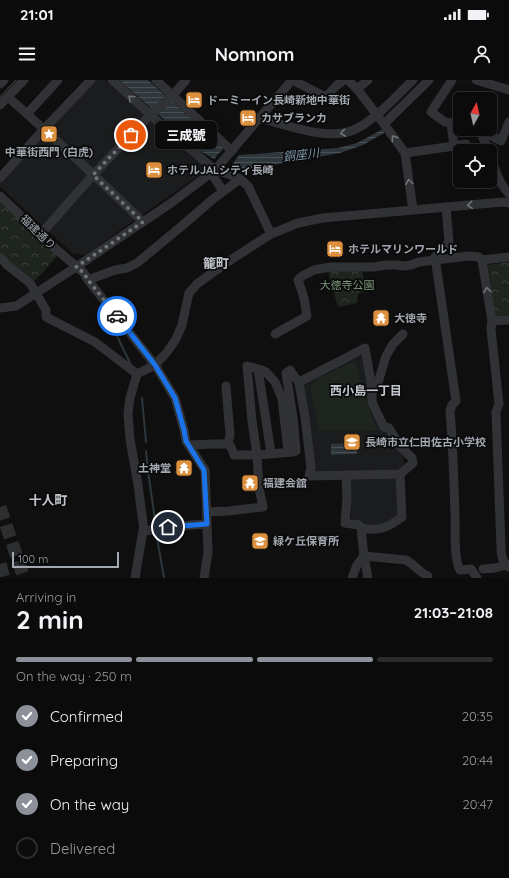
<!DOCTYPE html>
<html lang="en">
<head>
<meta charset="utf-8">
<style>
  body { margin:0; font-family:Quicksand,"Noto Sans JP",sans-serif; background:#141415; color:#f1f3f6; height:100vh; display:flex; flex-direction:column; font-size:15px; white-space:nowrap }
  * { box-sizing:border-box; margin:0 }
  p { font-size:13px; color:#9a9b9d }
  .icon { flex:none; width:22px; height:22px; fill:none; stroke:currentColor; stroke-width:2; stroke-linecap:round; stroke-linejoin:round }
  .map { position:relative; height:498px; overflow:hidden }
  .details { display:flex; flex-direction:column; background:#0b0b0c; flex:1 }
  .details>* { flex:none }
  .needle { width:26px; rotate:8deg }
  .tools { position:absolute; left:453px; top:12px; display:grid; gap:8px }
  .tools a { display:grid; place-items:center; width:44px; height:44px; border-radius:6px; background:#0b0b0c; box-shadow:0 4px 16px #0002,0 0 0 1px #2b2b2d; font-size:20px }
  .scale { position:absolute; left:12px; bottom:10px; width:107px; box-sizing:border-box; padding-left:4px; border:2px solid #a2a8b0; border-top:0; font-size:11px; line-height:14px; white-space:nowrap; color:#a2a8b0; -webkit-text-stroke:3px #0a0a0b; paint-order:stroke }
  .pin { position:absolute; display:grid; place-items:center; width:34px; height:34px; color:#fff; margin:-17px; border:2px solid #fff; border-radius:50%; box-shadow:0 1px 4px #0007 }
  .courier { position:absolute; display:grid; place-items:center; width:40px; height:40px; margin:-20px; border:3px solid #1a73e8; border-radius:50%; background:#fff; color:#222; box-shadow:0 1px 5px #0007 }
  .bubble { position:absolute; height:28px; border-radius:6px; background:#0b0b0c; box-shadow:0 4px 16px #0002,0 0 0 1px #2b2b2d; font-size:13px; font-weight:800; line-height:28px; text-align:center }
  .head em { font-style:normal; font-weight:800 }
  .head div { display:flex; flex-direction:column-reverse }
  .head { display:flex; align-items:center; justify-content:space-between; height:68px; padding:0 16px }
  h1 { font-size:26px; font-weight:800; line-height:30px }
  .bar { display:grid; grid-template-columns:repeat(4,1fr); gap:6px 4px; align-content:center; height:48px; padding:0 16px }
  .bar i { height:5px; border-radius:3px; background:#2b2b2d }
  .bar .current { background:#8c9099 }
  .bar p { grid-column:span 4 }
  ol { padding:0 16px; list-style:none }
  li { display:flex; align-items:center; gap:12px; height:44px }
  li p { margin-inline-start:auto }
  li .icon { padding:4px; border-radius:50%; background:#8c9099; color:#fff; stroke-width:4 }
  li:last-child { color:#9a9b9d }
  li i { width:22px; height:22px; border:2px solid #2b2b2d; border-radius:50% }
  .status { display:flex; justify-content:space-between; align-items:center; height:28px; padding:0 20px; background:#0b0b0c; direction:ltr }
  .status svg { height:11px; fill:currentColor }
  header { display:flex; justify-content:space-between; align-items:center; height:52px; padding:0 16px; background:#0b0b0c; font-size:18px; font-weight:800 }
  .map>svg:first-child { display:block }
</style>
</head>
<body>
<div class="status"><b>21:01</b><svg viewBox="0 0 49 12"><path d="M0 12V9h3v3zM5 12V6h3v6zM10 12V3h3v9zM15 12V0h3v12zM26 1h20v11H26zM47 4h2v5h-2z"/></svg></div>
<header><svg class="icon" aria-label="menu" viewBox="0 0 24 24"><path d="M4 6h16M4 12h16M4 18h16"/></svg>Nomnom<svg class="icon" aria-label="person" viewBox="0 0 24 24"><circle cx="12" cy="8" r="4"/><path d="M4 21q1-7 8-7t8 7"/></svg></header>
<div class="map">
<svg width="509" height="498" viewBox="0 0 509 498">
  <defs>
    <pattern id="park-crowns" width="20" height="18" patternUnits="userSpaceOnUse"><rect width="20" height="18" fill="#1e241e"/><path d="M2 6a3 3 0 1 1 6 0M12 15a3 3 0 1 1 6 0" fill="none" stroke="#3c413c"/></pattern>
    <pattern id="water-rules" width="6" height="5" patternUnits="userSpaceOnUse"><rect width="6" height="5" fill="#2e373b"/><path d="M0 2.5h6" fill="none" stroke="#495155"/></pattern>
  </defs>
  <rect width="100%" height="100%" fill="#0f0f10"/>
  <g fill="#1b1c1d">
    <path d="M96 0H105L202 86 205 91 85 175 72 173 0 107V102Z"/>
    <path d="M363 275 370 323 404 375 401 436 389 444 364 446 358 441 351 439 348 398 314 394 302 307 307 300Z"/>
  </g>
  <g fill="url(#park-crowns)">
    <path d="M0 122 58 175 35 201C22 193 10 184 0 172Z"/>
    <path d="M509 182V235L495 237 488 185Z"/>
    <path d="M328 191H362L367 211 358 214 357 223 338 227Z"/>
  </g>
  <path fill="#1e241e" d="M355 281 369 329 377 351 319 350 310 307 317 299Z"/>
  <g fill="url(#water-rules)">
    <path d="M119 0H148L224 68 239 75 338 68 357 63 383 49 384 53 363 65 340 73 238 91 229 89V84L214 79 200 71Z"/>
    <path d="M356 363 357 374 331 375V364Z"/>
  </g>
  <path fill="#0f0f10" d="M224 68 239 75 229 89 227 87V86L221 84 214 79Z"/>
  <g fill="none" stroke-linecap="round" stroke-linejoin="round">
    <g stroke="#2e373b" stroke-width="2">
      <path d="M116 254 131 285"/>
      <path d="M142 318 146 362"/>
      <path d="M146 371 148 391 156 447"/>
      <path d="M156 452 164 498"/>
    </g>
    <g stroke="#2c2e30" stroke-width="13" stroke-dasharray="13 6" stroke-linecap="butt">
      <path d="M0 427 24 498"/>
      <path d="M0 484 4 498"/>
    </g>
    <g stroke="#313235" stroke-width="9">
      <path d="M112 0 164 47 215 90 231 95 240 99 248 106 271 154"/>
      <path d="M156 0 232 71"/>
      <path d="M292 0 326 17 337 5 344 0"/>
      <path d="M348 0 357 9 384 44 405 73 413 130"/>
      <path d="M452 0 431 32 445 42 460 44"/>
      <path d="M476 0 509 10"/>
      <path d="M0 4 4 0"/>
      <path d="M357 9 368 0"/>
      <path d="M8 17C54 58 99 99 143 142"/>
      <path d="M0 25 24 0"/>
      <path d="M27 34 58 0"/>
      <path d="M260 38C284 45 327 60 351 51 372 44 397 15 413 0"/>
      <path d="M384 44 429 0"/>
      <path d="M478 49 481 51 483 58 489 71"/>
      <path d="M481 51 501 61 509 42"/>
      <path d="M454 66 466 64"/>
      <path d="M405 73 454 66 451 43"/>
      <path d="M490 75C496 91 497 100 509 114"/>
      <path d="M211 93 223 111"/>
      <path d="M0 98 44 49 91 0"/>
      <path d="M0 116 57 170 84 193 88 200 155 285 175 318 184 350 186 361 205 390 208 472 204 498"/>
      <path d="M446 127 449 162 435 177 456 321 452 325 450 331C453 365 454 400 455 435 456 451 453 476 460 490L471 489 477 498"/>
      <path d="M41 154 93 95 150 35 173 15 186 0"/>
      <path d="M0 177 7 185 30 203 46 230V237L95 262 137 294"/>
      <path d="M482 180 492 241 491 249 499 324 496 332 501 467C501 475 502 483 509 487"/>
      <path d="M88 200 115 190 127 188 137 183 183 145 213 119 240 99"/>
      <path d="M0 228 16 226 27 219 76 187 171 123 215 90 292 0"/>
      <path d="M492 241 509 240"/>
      <path d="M275 254 307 236 304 218 298 200 302 196 314 190 331 187H374L386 185H396L403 186 411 185 419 182 469 176 479 177 482 180 509 177"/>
      <path d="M258 289 271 373"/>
      <path d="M137 294 155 285 167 272 176 259 182 245 189 213 197 204 226 183 271 154 298 143 323 138 503 122 509 123"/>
      <path d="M137 294 130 318 128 333 130 359 138 405 144 451 178 446 207 444"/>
      <path d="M226 306 230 355 228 364 231 367 234 375H257L293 372"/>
      <path d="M372 308 377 306 386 276 393 264 403 254"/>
      <path d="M190 365 213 364H228"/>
      <path d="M296 371 293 338 286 293 290 290 299 303 305 337 311 388 309 396 400 394 413 383 412 378 400 366 389 348 384 347 372 322V308L365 268 303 300 299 303"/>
      <path d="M346 395 347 418 345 443 359 445 361 448 364 476 368 498"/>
      <path d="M206 432 229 431 263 427 259 408 257 375 252 341 247 286 262 290 266 292 275 302 282 318 288 372"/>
      <path d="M361 448C378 452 389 447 402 437L400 394"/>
      <path d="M364 476 406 480C415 485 420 493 428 496"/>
      <path d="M483 489 495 488 506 485"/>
      <path d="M135 498 143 450"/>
      <path d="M352 498 357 485 364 476"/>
    </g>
    <path stroke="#4a4c50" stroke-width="1" d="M0 17 16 0"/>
  </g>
  <defs><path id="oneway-chevron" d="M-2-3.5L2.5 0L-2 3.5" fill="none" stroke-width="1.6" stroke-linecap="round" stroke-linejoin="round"/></defs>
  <g stroke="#6f7379">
    <use href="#oneway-chevron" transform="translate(131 18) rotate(-137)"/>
    <use href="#oneway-chevron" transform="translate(343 53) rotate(173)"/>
    <use href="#oneway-chevron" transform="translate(394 58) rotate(-125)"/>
    <use href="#oneway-chevron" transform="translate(409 102) rotate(-98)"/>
    <use href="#oneway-chevron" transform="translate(470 125) rotate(175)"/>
    <use href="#oneway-chevron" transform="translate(487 210) rotate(-99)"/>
  </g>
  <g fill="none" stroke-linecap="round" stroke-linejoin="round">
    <path stroke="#6f7278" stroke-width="4" stroke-dasharray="0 7.2" d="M117 236 88 200 84 193 76 187 143 142 93 95 131 55"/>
    <path stroke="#1a73e8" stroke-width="5" d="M117 236 155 285 175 318 184 350 186 361 204 390 207 444 168 447"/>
  </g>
  <defs>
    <symbol id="hotel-square" viewBox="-11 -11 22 22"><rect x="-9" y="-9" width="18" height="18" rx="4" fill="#dc8f3c" stroke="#0a0a0b"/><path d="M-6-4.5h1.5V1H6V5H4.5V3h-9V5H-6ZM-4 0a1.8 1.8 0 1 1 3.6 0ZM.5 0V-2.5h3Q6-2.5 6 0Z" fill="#fff"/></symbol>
    <symbol id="sight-square" viewBox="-11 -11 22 22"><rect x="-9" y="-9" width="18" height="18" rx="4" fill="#dc8f3c" stroke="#0a0a0b"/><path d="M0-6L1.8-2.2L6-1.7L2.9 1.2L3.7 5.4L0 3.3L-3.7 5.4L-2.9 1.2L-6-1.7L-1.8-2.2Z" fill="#fff"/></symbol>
    <symbol id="temple-square" viewBox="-11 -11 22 22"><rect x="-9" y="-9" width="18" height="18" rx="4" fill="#dc8f3c" stroke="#0a0a0b"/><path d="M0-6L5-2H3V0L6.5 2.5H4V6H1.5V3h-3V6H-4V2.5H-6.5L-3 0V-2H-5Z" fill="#fff"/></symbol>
    <symbol id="school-square" viewBox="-11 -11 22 22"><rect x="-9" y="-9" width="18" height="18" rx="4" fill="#dc8f3c" stroke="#0a0a0b"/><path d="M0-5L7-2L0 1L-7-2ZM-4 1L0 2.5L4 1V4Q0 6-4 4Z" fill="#fff"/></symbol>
  </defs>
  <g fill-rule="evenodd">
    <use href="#hotel-square" x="184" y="10" width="20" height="20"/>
    <use href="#hotel-square" x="238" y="28" width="20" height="20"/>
    <use href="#sight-square" x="39" y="44" width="20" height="20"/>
    <use href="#hotel-square" x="144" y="80" width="20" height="20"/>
    <use href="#hotel-square" x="325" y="159" width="20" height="20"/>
    <use href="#temple-square" x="371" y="228" width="20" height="20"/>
    <use href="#school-square" x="342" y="352" width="20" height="20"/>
    <use href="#temple-square" x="174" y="378" width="20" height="20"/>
    <use href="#temple-square" x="240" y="393" width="20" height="20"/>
    <use href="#school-square" x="250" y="451" width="20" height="20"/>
  </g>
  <g text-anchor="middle" stroke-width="3.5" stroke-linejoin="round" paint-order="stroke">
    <g font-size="11" font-weight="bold" fill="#a2a8b0" stroke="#0a0a0b" text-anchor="start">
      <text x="207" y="24">ドーミーイン長崎新地中華街</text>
      <text x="261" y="42">カサブランカ</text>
      <text x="49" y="76" text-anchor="middle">中華街西門 (白虎)</text>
      <text x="167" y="94">ホテルJALシティ長崎</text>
      <text x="348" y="173">ホテルマリンワールド</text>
      <text x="394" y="242">大徳寺</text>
      <text x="365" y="366">長崎市立仁田佐古小学校</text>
      <text x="171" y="392" text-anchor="end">土神堂</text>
      <text x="263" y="407">福建会舘</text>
      <text x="273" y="465">緑ケ丘保育所</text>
    </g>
    <g font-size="11" fill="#a2a8b0" stroke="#0a0a0b">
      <text transform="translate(38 152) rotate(44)" y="4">福建通り</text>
    </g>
    <g font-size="11" fill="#7d997b" stroke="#0a0a0b">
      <text x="347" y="209">大徳寺公園</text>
    </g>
    <g font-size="12" font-style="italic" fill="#7c99a8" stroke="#0a0a0b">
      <text transform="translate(301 75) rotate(-7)" y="4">銅座川</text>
    </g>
    <g font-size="12" font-weight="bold" fill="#c2c6cc" stroke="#0a0a0b">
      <text x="366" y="315">西小島一丁目</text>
    </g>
    <g font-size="13" font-weight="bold" fill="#c2c6cc" stroke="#0a0a0b">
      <text x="216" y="188">籠町</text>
      <text x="48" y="425">十人町</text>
    </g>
  </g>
</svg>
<div class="tools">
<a><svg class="needle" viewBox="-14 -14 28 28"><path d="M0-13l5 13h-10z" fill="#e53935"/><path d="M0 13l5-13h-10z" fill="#9a9b9d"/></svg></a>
<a><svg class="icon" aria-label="locate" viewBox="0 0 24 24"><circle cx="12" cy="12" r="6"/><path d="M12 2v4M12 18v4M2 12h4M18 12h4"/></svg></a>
</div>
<div class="scale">100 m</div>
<div class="pin" style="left:131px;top:55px;background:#ea580c"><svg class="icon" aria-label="bag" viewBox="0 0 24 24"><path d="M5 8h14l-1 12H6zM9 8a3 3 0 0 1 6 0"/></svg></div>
<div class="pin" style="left:168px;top:447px;background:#1f2937"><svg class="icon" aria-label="home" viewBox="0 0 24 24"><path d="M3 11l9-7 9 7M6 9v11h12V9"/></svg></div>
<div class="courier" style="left:117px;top:236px"><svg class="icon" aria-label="car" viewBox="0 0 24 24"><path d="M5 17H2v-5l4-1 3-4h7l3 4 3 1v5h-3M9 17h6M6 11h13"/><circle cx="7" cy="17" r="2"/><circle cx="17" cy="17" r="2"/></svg></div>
<div class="bubble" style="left:155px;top:41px;width:62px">三成號</div>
</div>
<section class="details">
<div class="head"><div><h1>2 min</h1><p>Arriving in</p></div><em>21:03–21:08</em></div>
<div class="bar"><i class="current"></i><i class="current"></i><i class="current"></i><i></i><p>On the way · 250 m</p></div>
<ol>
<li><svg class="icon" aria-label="check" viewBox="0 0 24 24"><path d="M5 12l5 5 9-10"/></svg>Confirmed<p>20:35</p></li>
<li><svg class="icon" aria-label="check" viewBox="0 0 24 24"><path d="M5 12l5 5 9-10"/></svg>Preparing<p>20:44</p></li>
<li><svg class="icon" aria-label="check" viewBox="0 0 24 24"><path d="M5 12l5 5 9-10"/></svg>On the way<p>20:47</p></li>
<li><i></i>Delivered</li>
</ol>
</section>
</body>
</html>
